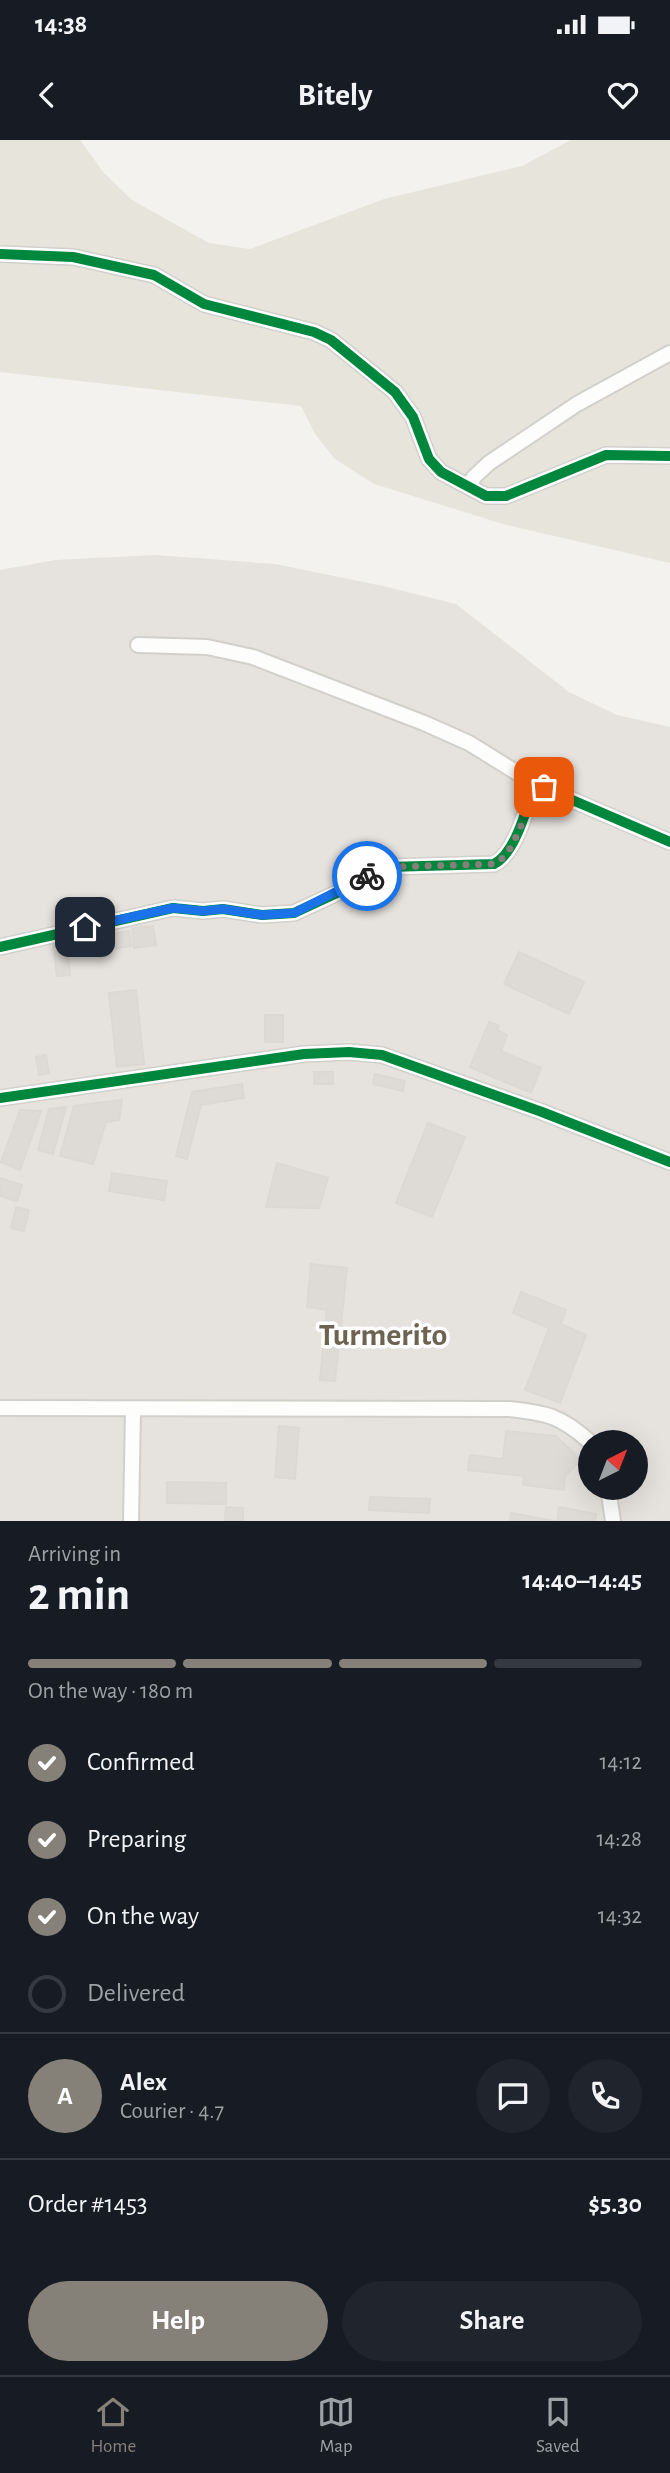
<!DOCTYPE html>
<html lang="en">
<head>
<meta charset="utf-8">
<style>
  body { margin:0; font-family:"Alegreya Sans",sans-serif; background:#20242c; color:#f1f3f6; height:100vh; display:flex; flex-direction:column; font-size:26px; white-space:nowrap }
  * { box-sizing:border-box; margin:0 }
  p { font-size:23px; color:#9ea1a6 }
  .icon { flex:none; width:38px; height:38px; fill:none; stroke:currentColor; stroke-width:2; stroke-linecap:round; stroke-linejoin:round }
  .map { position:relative; height:1381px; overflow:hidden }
  .side { display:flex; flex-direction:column; background:#171b24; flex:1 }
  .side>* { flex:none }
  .needle { width:46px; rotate:42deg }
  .fabs { position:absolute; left:578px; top:1290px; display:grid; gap:14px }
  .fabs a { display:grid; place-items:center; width:70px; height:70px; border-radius:50%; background:#171b24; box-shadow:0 7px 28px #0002; font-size:35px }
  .pin { position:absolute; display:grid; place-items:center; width:60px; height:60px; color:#fff; margin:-30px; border-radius:14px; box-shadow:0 4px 10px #0006 }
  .courier { position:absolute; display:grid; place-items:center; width:70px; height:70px; margin:-35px; border:5px solid #1a73e8; border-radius:50%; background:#fff; color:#222; box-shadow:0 2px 9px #0007 }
  .summary em { font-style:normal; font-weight:700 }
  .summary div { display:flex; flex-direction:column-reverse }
  .summary { display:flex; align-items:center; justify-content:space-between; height:119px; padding:0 28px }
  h1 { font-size:46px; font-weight:700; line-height:52px }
  .bar { display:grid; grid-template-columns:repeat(4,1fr); gap:10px 7px; align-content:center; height:84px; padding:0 28px }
  .bar i { height:9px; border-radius:5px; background:#363941 }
  .bar .on { background:#868178 }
  .bar p { grid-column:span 4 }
  .line { display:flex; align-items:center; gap:18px; padding:0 28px; border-top:2px solid #363941 }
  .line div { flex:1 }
  .round { display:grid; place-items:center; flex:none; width:74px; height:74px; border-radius:37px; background:#20242c }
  ol { padding:0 28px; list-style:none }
  li { display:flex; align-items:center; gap:21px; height:77px }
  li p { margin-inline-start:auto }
  li .icon { padding:7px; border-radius:50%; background:#868178; color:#fff; stroke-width:4 }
  li:last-child { color:#9ea1a6 }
  li i { width:38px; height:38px; border:4px solid #363941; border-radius:50% }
  .primary-button { display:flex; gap:14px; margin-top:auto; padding:14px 28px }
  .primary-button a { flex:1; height:80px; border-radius:42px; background:#868178; color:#fff; font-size:28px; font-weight:700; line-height:80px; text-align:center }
  .primary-button a+a { background:#20242c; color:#f1f3f6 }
  .status { display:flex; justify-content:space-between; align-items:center; height:49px; padding:0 35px; background:#171b24; direction:ltr }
  .status svg { height:19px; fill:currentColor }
  header { display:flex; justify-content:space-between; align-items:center; height:91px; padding:0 28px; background:#171b24; font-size:32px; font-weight:700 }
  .dock { display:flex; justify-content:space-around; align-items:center; height:98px; border-top:2px solid #363941; background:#171b24; font-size:19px; color:#9ea1a6 }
  .dock a { display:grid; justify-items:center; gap:4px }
  .dock .on { color:#868178 }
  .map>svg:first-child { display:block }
</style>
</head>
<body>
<div class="status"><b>14:38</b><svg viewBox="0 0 49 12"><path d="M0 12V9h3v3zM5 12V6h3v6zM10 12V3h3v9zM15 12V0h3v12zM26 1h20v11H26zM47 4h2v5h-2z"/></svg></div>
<header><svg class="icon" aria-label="back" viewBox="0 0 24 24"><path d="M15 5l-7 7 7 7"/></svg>Bitely<svg class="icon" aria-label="heart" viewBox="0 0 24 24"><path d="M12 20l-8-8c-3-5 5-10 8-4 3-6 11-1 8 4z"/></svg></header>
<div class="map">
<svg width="670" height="1381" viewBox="0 0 670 1381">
  <rect width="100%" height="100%" fill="#f4f2ee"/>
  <path fill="#e7e4dc" d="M0 0H80L104 33 132 60 209 103 250 109 384 59 522 26 571 0H670V423L503 384 374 344 335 319 315 294 301 266 0 232Z"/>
  <path fill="#e6e2de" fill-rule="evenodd" d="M155 415 275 424 383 446 456 464 569 552 617 575 670 587V1381H0V430L55 420ZM590 1302H635V1348H590Z"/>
  <g fill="#dedbd6" stroke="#dcd9d4" stroke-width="2">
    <path d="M153 786 156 805 134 808 132 788Z"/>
    <path d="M129 791 131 806 75 815 73 801Z"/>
    <path d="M66 802 70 835 57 836 53 804Z"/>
    <path d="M519 812 584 842 569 874 504 844Z"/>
    <path d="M136 850 144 924 117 927 109 853Z"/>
    <rect x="265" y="875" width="18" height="27"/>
    <path d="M489 882 499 886 497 890 507 895 501 911 541 928 531 953 470 927Z"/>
    <path d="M46 915 49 933 39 935 36 917Z"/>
    <rect x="314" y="932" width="19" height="12"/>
    <path d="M375 934 405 941 403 951 373 944Z"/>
    <path d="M242 944 244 958 201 965 187 1019 176 1016 192 952Z"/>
    <path d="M122 960 119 980 106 982 93 1024 60 1016 74 966Z"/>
    <path d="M66 967 53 1014 38 1010 49 969Z"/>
    <path d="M20 970 41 971 20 1030 1 1022Z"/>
    <path d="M428 983 465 997 432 1077 396 1063Z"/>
    <path d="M277 1023 328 1038 319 1068 266 1067Z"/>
    <path d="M112 1033 167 1041 164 1060 109 1051Z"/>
    <path d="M0 1038 22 1045 17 1061 0 1056Z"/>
    <path d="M16 1067 29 1070 24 1091 11 1088Z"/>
    <path d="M311 1124 347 1128 335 1241 320 1240 327 1170 307 1167Z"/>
    <path d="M521 1152 566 1170 561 1184 586 1195 560 1263 525 1250 549 1188 513 1173Z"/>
    <path d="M279 1286 299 1288 295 1339 275 1337Z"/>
    <path d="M506 1291 556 1296 581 1320 565 1336 564 1350 523 1345 524 1336 468 1330 470 1315 503 1319Z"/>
    <path d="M167 1342 226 1343V1364L167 1363Z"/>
    <path d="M370 1357 430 1359 429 1373 369 1370Z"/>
    <path d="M226 1367 243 1368V1381H225Z"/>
    <path d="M559 1367 596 1374 595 1381H557Z"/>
    <path d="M511 1373 555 1381H510Z"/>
  </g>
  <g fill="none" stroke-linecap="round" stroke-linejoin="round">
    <defs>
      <g id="minor">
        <path d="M0 114 73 117 154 135 204 164 314 192 331 200 395 252 413 277 429 319 441 332 486 356H506L606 315 670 316"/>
        <path d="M469 347 474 337 489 323 577 264 670 213"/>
        <path d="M138 505 207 507 253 517 424 583 469 603 535 644"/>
        <path d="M0 807 173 768 203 771 223 769 262 775 294 773 337 753 371 733 388 727 494 724C516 713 527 666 535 644L670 702"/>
        <path d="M0 958 304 914 349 912 382 915 542 972 670 1022"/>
        <path d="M0 1268 509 1269C547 1273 561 1276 590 1302"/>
        <path d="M608 1348 613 1381"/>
        <path d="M131 1381 133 1269"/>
      </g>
    </defs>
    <use href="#minor" stroke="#d2d0cb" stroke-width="18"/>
    <use href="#minor" stroke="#fdfdfc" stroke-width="14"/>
    <defs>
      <g id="cycleway">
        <path d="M0 114 73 117 154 135 204 164 314 192 331 200 395 252 413 277 429 319 441 332 486 356H506L606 315 670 316"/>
        <path d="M0 807 173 768 203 771 223 769 262 775 294 773 337 753 371 733 388 727 494 724C516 713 527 666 535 644L670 702"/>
        <path d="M0 958 304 914 349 912 382 915 542 972 670 1022"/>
      </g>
    </defs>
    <use href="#cycleway" stroke="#fff" stroke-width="15"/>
    <use href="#cycleway" stroke="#00873e" stroke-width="10"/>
  </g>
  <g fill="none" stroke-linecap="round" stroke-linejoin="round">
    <path stroke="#868178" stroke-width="7" stroke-dasharray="0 12.6" d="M367 736 388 727 494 724C516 714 527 666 535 644L544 647"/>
    <path stroke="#1a73e8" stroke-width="9" d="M85 787 173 768 203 771 223 769 262 775 294 773 367 736"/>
  </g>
  <g text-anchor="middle" stroke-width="7" stroke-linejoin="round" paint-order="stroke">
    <g font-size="32" font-weight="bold" fill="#6e6250" stroke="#fff">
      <text x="383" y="1205">Turmerito</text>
    </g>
  </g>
</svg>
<div class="fabs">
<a><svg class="needle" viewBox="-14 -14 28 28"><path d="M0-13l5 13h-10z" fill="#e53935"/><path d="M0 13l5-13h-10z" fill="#9ea1a6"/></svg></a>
</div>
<div class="pin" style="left:544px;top:647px;background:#ea580c"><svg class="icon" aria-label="bag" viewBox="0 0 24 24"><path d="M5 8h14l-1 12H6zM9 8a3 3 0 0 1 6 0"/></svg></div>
<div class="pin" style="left:85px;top:787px;background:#1f2937"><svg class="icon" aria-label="home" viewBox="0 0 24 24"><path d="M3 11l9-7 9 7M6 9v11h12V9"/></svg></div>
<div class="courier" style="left:367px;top:736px"><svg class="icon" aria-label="bike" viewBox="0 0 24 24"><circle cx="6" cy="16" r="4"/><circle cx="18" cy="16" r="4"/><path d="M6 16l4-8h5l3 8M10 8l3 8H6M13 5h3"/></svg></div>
</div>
<section class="side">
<div class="summary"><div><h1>2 min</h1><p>Arriving in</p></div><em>14:40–14:45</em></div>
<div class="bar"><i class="on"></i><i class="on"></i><i class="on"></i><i></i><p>On the way · 180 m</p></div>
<ol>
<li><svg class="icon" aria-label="check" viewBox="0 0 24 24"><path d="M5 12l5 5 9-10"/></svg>Confirmed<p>14:12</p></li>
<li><svg class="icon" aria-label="check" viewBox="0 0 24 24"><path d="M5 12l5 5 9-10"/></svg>Preparing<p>14:28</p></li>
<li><svg class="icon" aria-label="check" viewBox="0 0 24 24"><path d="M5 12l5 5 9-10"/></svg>On the way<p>14:32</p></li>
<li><i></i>Delivered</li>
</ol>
<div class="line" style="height:126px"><b class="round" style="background:#868178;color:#fff">A</b><div><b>Alex</b><p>Courier · 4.7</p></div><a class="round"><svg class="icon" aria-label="chat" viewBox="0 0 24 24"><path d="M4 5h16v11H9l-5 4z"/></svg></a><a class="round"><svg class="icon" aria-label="phone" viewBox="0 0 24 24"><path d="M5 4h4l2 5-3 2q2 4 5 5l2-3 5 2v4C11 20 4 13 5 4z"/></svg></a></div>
<div class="line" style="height:91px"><div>Order #1453</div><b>$5.30</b></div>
<div class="primary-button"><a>Help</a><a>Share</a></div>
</section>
<nav class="dock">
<a class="on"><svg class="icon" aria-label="home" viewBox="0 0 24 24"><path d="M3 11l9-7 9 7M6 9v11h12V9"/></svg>Home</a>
<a><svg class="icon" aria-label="map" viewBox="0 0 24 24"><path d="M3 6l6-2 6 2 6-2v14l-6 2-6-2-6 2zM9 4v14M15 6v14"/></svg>Map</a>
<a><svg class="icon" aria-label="saved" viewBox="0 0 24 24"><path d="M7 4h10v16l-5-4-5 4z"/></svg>Saved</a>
</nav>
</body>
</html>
